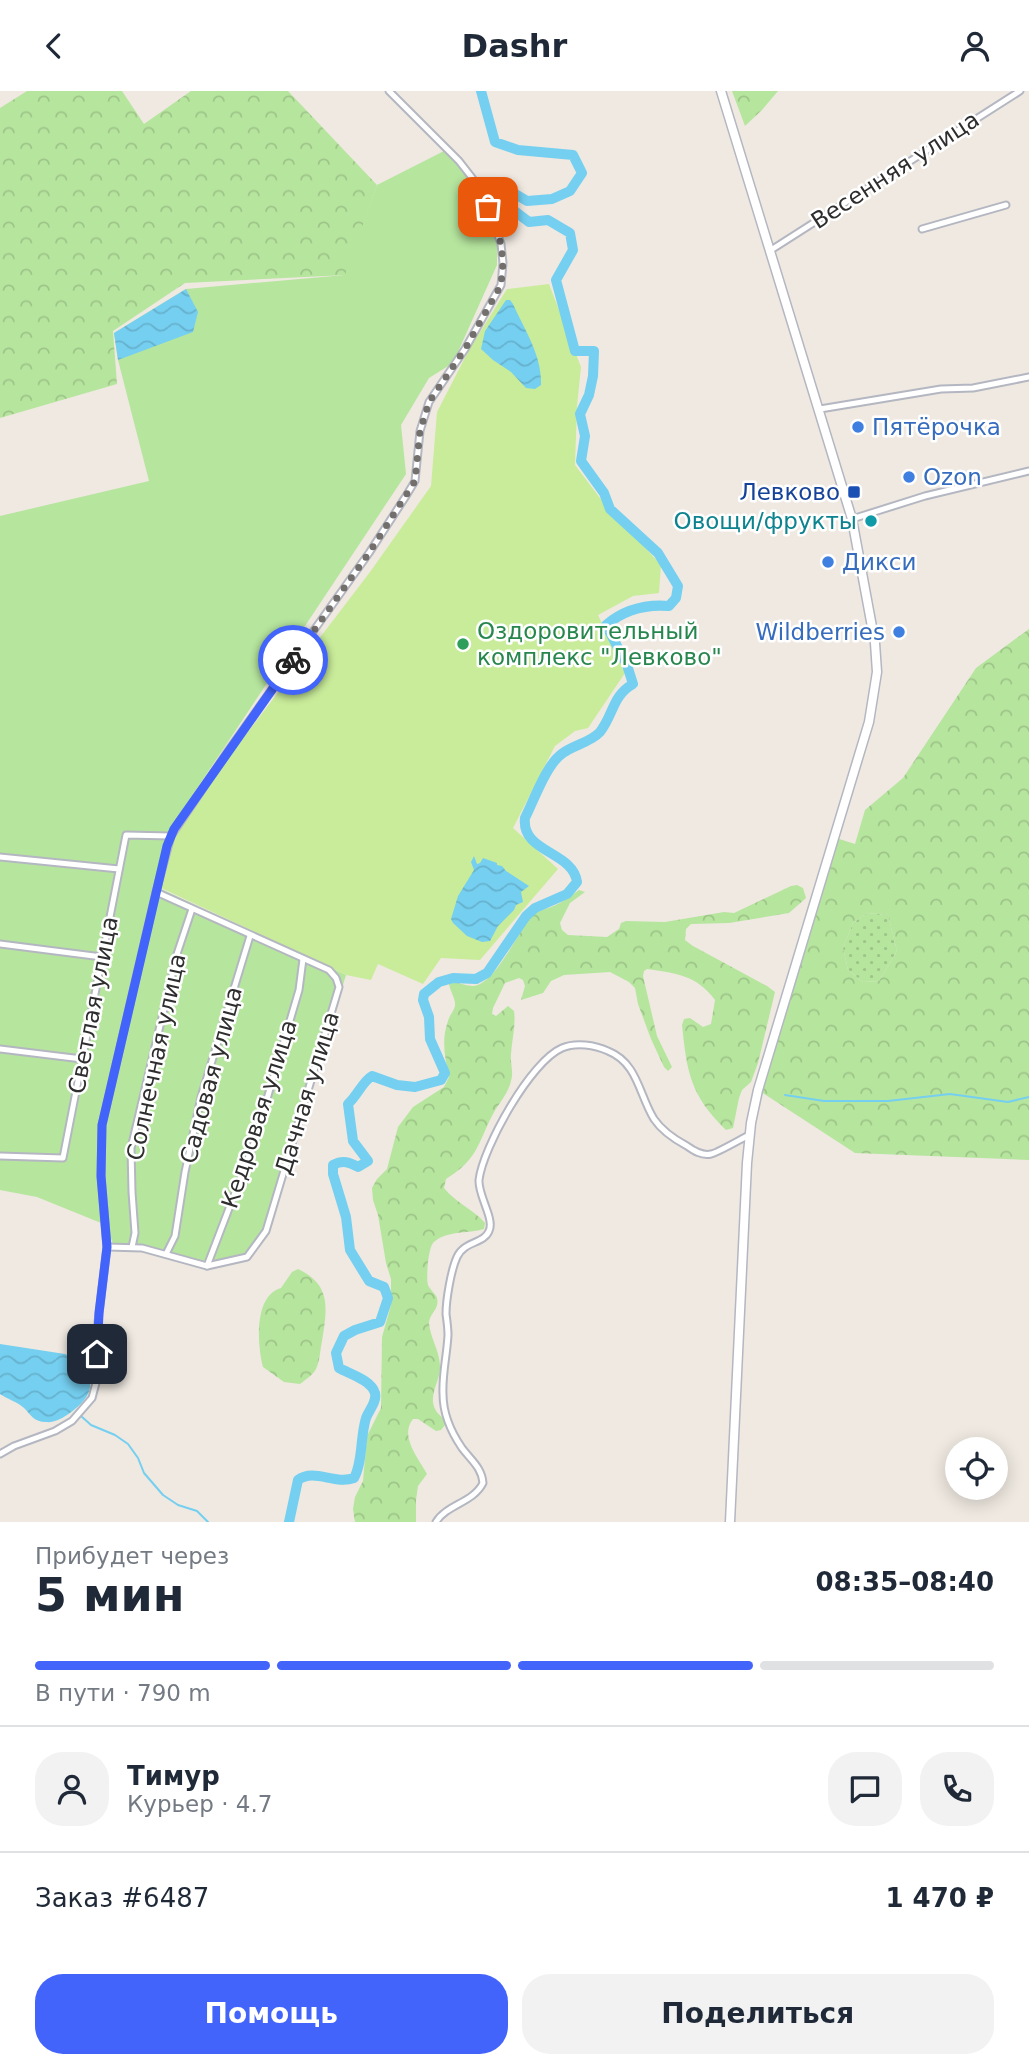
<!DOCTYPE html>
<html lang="ru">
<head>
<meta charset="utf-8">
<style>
  body { margin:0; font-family:"DejaVu Sans",sans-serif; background:#f2f2f3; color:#1f2937; height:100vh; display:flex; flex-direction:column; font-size:26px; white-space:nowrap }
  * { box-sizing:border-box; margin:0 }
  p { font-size:23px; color:#747a83 }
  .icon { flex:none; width:38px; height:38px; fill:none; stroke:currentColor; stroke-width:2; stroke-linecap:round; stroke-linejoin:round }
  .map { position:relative; height:1431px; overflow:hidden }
  .side { display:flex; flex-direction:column; background:#fff; flex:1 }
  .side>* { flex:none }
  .controls { position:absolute; left:945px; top:1346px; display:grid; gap:14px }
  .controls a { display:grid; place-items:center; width:63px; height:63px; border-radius:50%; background:#fff; box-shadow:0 4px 18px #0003; font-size:35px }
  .pin { position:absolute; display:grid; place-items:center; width:60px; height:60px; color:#fff; margin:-30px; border-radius:14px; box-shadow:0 4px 10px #0006 }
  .courier { position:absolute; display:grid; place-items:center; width:70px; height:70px; margin:-35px; border:5px solid #4264fb; border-radius:50%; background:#fff; color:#222; box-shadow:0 2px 9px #0007 }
  .summary em { font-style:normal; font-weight:700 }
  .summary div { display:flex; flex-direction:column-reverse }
  .summary { display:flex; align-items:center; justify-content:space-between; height:119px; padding:0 35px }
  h1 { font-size:46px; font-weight:700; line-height:52px }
  .bar { display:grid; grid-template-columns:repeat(4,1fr); gap:10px 7px; align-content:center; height:84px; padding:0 35px }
  .bar i { height:9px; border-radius:5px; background:#e0e1e3 }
  .bar .on { background:#4264fb }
  .bar p { grid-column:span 4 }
  .line { display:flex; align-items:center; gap:18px; padding:0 35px; border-top:2px solid #e0e1e3 }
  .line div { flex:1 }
  .round { display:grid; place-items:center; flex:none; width:74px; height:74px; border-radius:28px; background:#f2f2f3 }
  .primary-button { display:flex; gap:14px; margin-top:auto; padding:14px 35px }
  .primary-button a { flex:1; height:80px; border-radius:28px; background:#4264fb; color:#fff; font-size:28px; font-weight:700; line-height:80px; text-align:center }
  .primary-button a+a { background:#f2f2f3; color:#1f2937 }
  header { display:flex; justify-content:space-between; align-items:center; height:91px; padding:0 35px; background:#fff; font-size:32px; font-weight:700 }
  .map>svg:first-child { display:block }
</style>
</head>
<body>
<header><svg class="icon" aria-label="back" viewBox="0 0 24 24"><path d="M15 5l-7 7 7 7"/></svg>Dashr<svg class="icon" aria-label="person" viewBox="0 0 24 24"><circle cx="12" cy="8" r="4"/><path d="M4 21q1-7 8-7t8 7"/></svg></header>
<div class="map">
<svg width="1029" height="1431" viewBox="0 0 1029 1431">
  <defs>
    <pattern id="grass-dots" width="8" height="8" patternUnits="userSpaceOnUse" patternTransform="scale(1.75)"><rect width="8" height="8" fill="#b6e59e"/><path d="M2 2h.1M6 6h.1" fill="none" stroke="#9dc588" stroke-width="1.8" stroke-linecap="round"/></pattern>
    <pattern id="forest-crowns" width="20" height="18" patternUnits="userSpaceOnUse" patternTransform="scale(1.75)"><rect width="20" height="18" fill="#b6e59e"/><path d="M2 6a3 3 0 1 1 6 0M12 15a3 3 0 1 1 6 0" fill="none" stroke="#9dc588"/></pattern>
    <pattern id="water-waves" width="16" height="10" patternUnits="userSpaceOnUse" patternTransform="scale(1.75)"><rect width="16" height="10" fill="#75cff0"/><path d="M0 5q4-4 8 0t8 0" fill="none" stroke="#66b2ce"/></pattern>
  </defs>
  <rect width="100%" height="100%" fill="#efe9e1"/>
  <path fill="url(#grass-dots)" d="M867 822 888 824 897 860 879 890 863 891 848 879 843 857 853 832Z"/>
  <g fill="url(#forest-crowns)" fill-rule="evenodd">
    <path d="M27 0H122L144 33 191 0H288L377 94 346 184 185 192 113 240 117 293 0 327V17Z"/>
    <path d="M732 0H778L762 19 745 35Z"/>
    <path d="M1029 538V1069L855 1062 758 999 833 746 855 753 865 719 903 687 976 577ZM867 822 888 824 897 860 879 890 863 891 848 879 843 857 853 832Z"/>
    <path d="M797 794 803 797 806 807 789 822 729 832 691 833 686 838 685 849 693 855 767 895 775 901 758 972 751 991 742 999 739 1007 733 1037 726 1039C690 1004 687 981 682 934L684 928 690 927 703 936 711 933 715 909C697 884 675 882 647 878L644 880 643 885 657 945 672 976 668 980 664 976 651 948 638 913 635 897 629 891 610 881 564 884 551 890 543 902 521 909 525 895 523 889 519 887 505 892 493 917 492 923 496 925 508 915 514 920C516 935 512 948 511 963 510 972 514 981 511 990 508 1003 499 1012 493 1023 477 1054 478 1068 446 1088L444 1097C456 1112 473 1118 485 1132L484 1138C468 1143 446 1139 433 1152 428 1158 426 1187 428 1194 430 1199 436 1203 437 1207 440 1218 429 1223 429 1232 430 1246 439 1259 440 1274 441 1287 432 1298 433 1311 434 1319 438 1323 444 1328L445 1334 441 1339 436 1340 418 1328H413C399 1345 419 1368 427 1383L418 1395 416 1409V1431H355L353 1418 355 1406 363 1390 367 1345 381 1317 382 1246 391 1214V1188L386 1172 378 1124 373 1109 372 1097 377 1088 387 1078 398 1036 413 1016 444 996 449 986C445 967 441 949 448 930 449 925 454 920 455 915 456 908 450 900 449 893L452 890C459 892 467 895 473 895 495 894 518 840 532 825 539 818 548 818 556 814 564 810 572 804 579 799L585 801 570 812 560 832 562 839 568 844 607 846 619 838 621 832 626 830 665 831 724 821 734 822 791 795Z"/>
    <path d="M298 1178C332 1194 327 1218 322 1250 320 1259 320 1270 316 1278 313 1284 305 1289 300 1293L284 1291 263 1276C257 1254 254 1204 281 1197L292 1181Z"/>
  </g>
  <path fill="#b6e59e" d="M446 59 468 86 485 118 497 148V174L453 272 429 287 401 334 406 383 168 741 170 743 157 796 346 884 268 1136 242 1169 217 1177 192 1175 148 1156 113 1153 106 1134 37 1106 0 1099V425L149 390 118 269 114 242 186 198 345 184 377 94Z"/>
  <path fill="#c9ec9a" d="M549 193 581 276 577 315 575 374 600 407 661 474 659 502 633 505 598 524 625 582 588 637 575 640 555 655 513 737 558 778 480 869 441 867 423 893 378 873 371 889 346 884 157 795 170 743 370 481 431 395 437 321 470 257 507 198Z"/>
  <g fill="url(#water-waves)">
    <path d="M186 198 198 221 193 241 118 269 114 242Z"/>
    <path d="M506 209H510L513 213C525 240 542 264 541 294L535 298 526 297 511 281 493 269 481 258 485 240Z"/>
    <path d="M474 765 477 773 480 772 483 767 497 772V774L502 775 506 780 529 795 521 801 523 811 516 814 514 819 498 835 490 850 482 851 467 845 453 832 451 828 458 805 474 779 471 771Z"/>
    <path d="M0 1253 65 1263C74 1266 76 1269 82 1276 100 1296 85 1312 67 1324 61 1328 53 1332 46 1331 34 1331 31 1324 24 1317 18 1311 7 1308 0 1303Z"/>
  </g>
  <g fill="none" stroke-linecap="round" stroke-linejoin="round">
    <g stroke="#75cff0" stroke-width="2">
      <path d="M785 1004 824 1010H888L950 1003 1008 1011 1029 1006"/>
      <path d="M81 1325 91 1334 115 1344 128 1353 138 1367 144 1382 163 1404 178 1414 197 1420 208 1431"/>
    </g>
    <path stroke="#75cff0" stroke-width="10" d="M289 1431 298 1389C314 1377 335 1394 354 1387 363 1371 360 1346 366 1327 369 1319 377 1311 375 1302 371 1289 350 1283 339 1277L336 1262 344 1245 355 1239 380 1231 388 1207 384 1196 369 1190 350 1159 346 1126 333 1083V1074C343 1069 349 1071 358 1076L368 1070 353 1050 348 1013C357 1005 363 990 372 985L397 994 415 996 441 989 445 982 430 948 429 926 423 909 424 903 439 891 453 887 476 888 487 882 526 825 535 817 567 803 577 791C573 760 521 762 525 727 534 709 547 672 563 662 574 654 591 651 600 641 614 623 612 605 633 593L627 574 606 534C625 518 645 513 669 515L676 507 678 495 658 462 610 418 604 402 581 370 585 345 580 323 589 304 593 285 594 260H575L556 189 573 159 570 142 548 129 529 131 508 115 512 101 527 110 552 108 570 100 582 82 573 64 518 59 495 51 481 0"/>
    <defs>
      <g id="street">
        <path d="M922 138 1006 114"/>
        <path d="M771 159 1020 0"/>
        <path d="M820 318 941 298 973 297 1029 286"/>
        <path d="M852 428 925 405 1029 380"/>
        <path d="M0 766 119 778"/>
        <path d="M0 853 102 866"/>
        <path d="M0 958 82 968"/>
        <path d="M0 1065 63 1067 126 744 171 745"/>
        <path d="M107 1156 142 1157 207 1175 247 1166 266 1140 339 896 336 887 329 879 156 801"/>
        <path d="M132 1156 135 1142 132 1101 131 1057 177 863 192 818"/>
        <path d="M166 1163 175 1145 185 1081 201 1006 250 845"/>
        <path d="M207 1175 254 1052 299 899 303 868"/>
        <path d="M0 1363 14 1355 55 1340 72 1330 92 1307 97 1288 98 1231 107 1156 101 1085 102 1034 156 801 171 745 230 657 369 462 406 405 415 390 420 340 429 311 465 258 501 194 503 172 501 153 488 116 473 88 459 70 389 0"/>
        <path d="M436 1431C447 1413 473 1412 483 1392 482 1377 471 1369 462 1357 451 1341 443 1322 443 1303 442 1283 447 1264 448 1244 448 1237 447 1230 446 1223 446 1209 451 1179 457 1166 464 1150 484 1153 489 1140 495 1128 478 1105 479 1089 483 1056 531 970 562 957 576 951 595 954 608 960 638 972 639 1004 654 1028 662 1040 674 1048 687 1055 694 1060 702 1065 711 1063 717 1062 741 1048 749 1044"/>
      </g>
      <path id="secondary" d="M721 0 852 428 875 552 877 581 869 631 758 999 751 1032 747 1072 730 1431"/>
    </defs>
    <use href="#street" stroke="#b4b7c1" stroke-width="9"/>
    <use href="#secondary" stroke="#b4b7c1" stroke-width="11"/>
    <use href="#street" stroke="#fff" stroke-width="5"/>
    <use href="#secondary" stroke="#fff" stroke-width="8"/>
  </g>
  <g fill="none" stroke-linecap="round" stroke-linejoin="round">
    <path stroke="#726f6d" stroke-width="7" stroke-dasharray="0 12.6" d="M293 569 369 462 415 390 420 340 429 311 465 258 501 194 503 172 501 153 488 116"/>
    <path stroke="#4264fb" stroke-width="9" d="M97 1263 99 1222 107 1156 101 1085 102 1034 167 755 174 738 293 569"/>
  </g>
  <g fill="#3f7fe0" stroke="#fff" stroke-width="2.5">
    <circle cx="858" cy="336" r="7"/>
    <circle cx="909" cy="386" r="7"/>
    <circle cx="828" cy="471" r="7"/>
    <circle cx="899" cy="541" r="7"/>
  </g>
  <rect fill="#1a4fb4" stroke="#fff" stroke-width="2.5" x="847" y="394" width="14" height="14" rx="3.5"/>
  <circle fill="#0f9aa8" stroke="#fff" stroke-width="2.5" cx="871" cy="430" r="7"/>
  <circle fill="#2e9e5b" stroke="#fff" stroke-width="2.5" cx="463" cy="553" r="7"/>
  <g text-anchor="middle" stroke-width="5" stroke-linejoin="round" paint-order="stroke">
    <g font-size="23" fill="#2e2e2e" stroke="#fff">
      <text transform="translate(895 79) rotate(-33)" y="8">Весенняя улица</text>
      <text transform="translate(93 914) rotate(-79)" y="8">Светлая улица</text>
      <text transform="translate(156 966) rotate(-78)" y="8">Солнечная улица</text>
      <text transform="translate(211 984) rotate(-75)" y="8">Садовая улица</text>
      <text transform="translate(307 1002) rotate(-73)" y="8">Дачная улица</text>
      <text transform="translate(259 1023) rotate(-72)" y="8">Кедровая улица</text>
    </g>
    <g font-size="23" fill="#366cbe" stroke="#fff" text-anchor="start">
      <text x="872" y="344">Пятёрочка</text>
      <text x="923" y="394">Ozon</text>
      <text x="842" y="479">Дикси</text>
      <text x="885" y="549" text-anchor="end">Wildberries</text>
    </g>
    <g font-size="23" fill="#164399" stroke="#fff" text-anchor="end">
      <text x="840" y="409">Левково</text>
    </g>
    <g font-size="23" fill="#0d838f" stroke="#fff" text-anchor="end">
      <text x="857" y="438">Овощи/фрукты</text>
    </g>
    <g font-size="23" fill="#27864d" stroke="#fff" text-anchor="start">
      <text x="477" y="548">Оздоровительный<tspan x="477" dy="26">комплекс "Левково"</tspan></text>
    </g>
  </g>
</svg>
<div class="controls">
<a><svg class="icon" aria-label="locate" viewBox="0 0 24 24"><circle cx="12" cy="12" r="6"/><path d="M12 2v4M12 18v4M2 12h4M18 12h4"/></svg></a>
</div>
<div class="pin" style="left:488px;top:116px;background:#ea580c"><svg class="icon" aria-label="bag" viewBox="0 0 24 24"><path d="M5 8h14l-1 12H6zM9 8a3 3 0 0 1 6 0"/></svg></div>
<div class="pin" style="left:97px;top:1263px;background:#1f2937"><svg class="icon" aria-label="home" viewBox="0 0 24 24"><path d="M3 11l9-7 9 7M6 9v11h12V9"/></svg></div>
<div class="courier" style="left:293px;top:569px"><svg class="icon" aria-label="bike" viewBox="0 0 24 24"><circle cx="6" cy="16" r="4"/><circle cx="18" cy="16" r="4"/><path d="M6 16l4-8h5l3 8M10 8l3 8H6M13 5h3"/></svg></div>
</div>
<section class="side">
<div class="summary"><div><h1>5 мин</h1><p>Прибудет через</p></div><em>08:35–08:40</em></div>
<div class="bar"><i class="on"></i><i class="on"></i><i class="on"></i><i></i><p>В пути · 790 m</p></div>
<div class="line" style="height:126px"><a class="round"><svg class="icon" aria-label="person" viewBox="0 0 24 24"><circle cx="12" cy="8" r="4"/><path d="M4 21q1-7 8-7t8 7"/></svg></a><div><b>Тимур</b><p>Курьер · 4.7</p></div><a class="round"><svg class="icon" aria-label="chat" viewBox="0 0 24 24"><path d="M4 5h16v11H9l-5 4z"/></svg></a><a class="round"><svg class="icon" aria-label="phone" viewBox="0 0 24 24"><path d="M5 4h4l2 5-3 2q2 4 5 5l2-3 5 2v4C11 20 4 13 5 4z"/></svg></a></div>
<div class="line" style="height:91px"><div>Заказ #6487</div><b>1 470 ₽</b></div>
<div class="primary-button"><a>Помощь</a><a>Поделиться</a></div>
</section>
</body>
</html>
